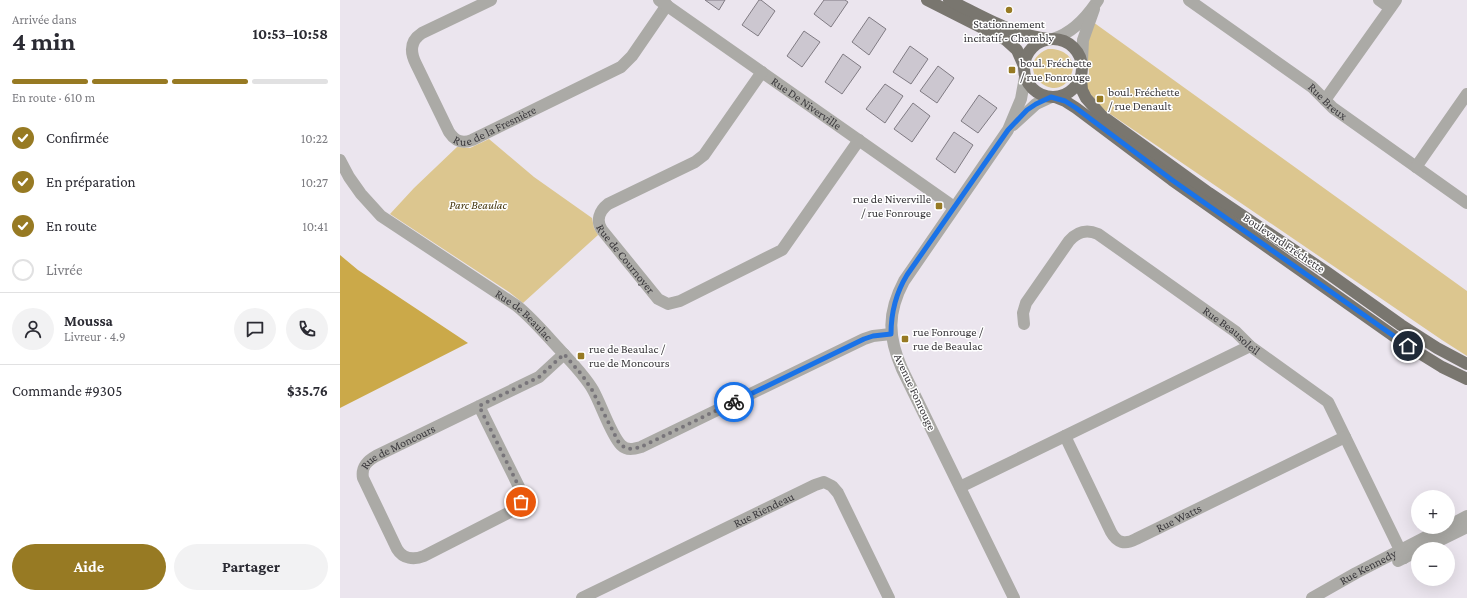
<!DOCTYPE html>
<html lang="fr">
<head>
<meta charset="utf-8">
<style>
  body { margin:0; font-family:"Crimson Pro",serif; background:#f2f2f3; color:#2b2b33; height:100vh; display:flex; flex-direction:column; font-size:15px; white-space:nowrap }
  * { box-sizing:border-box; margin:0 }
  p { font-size:13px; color:#7c7c81 }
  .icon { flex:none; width:22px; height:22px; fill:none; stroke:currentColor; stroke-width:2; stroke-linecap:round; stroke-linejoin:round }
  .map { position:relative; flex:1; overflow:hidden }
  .side { display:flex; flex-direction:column; background:#fff; width:340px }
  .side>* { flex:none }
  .tools { position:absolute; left:1071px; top:490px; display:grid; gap:8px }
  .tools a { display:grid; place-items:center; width:44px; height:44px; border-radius:50%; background:#fff; box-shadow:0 4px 16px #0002; font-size:20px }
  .pin { position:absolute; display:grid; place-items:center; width:34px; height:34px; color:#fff; margin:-17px; border:2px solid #fff; border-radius:50%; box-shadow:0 1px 4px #0007 }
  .courier { position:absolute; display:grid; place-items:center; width:40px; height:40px; margin:-20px; border:3px solid #1a73e8; border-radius:50%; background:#fff; color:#222; box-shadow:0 1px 5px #0007 }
  .head em { font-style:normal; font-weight:700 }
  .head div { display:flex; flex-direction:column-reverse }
  .head { display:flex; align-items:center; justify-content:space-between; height:68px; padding:0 12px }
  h1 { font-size:26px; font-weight:700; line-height:30px }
  .bar { display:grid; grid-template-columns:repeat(4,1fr); gap:6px 4px; align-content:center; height:48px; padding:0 12px }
  .bar i { height:5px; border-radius:3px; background:#e1e1e2 }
  .bar .active { background:#977a23 }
  .bar p { grid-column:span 4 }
  .line { display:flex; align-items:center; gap:10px; padding:0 12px; border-top:1px solid #e1e1e2 }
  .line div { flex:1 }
  .round { display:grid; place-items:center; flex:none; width:42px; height:42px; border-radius:21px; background:#f2f2f3 }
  ol { padding:0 12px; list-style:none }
  li { display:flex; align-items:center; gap:12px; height:44px }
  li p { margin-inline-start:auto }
  li .icon { padding:4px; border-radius:50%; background:#977a23; color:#fff; stroke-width:4 }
  li:last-child { color:#7c7c81 }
  li i { width:22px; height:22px; border:2px solid #e1e1e2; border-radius:50% }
  .action { display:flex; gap:8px; margin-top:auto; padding:8px 12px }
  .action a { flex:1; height:46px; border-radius:24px; background:#977a23; color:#fff; font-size:16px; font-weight:700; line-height:46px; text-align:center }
  .action a+a { background:#f2f2f3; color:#2b2b33 }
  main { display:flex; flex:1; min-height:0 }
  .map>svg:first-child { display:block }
</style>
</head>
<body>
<main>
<section class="side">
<div class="head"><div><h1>4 min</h1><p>Arrivée dans</p></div><em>10:53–10:58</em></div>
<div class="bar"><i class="active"></i><i class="active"></i><i class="active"></i><i></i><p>En route · 610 m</p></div>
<ol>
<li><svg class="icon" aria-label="check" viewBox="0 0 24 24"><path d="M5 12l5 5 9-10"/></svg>Confirmée<p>10:22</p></li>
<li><svg class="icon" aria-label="check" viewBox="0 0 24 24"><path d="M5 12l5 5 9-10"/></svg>En préparation<p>10:27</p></li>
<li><svg class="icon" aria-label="check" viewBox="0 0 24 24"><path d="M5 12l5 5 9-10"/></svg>En route<p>10:41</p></li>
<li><i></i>Livrée</li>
</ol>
<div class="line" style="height:72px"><a class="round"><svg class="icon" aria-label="person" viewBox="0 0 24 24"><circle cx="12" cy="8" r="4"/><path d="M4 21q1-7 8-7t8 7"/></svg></a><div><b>Moussa</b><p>Livreur · 4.9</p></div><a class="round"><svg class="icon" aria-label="chat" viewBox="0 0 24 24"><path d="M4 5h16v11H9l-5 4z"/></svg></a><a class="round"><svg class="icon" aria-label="phone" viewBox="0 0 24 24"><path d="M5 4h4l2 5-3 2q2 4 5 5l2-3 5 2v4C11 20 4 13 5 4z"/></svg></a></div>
<div class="line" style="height:52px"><div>Commande #9305</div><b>$35.76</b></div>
<div class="action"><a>Aide</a><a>Partager</a></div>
</section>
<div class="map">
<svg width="1127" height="598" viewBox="0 0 1127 598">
  <rect width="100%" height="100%" fill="#ebe5ee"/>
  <g fill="#dcc68f">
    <path d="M753 22 1127 291V356L1102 340 760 107 745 86 749 73 747 48Z"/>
    <path d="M708 49C724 48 738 59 731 75 716 110 669 65 708 49Z"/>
    <path d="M149 139 194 177 252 218 254 228 258 235 183 303 169 292 50 214 74 188 117 147 130 148Z"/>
  </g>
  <path fill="#cba949" d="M0 255 18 270 128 343 0 408Z"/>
  <g fill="#ccc7d0" stroke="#807b83">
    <path d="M365 0H385L379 10Z"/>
    <path d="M419 0H421L435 11 418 36 402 25Z"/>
    <path d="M484 0H505L508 2 491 27 474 14Z"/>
    <path d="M529 17 546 29 529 55 512 42Z"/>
    <path d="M464 31 480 42 462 67 447 56Z"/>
    <path d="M570 46 588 59 571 84 553 72Z"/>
    <path d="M503 54 521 67 502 94 485 82Z"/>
    <path d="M598 66 614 78 597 103 580 91Z"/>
    <path d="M545 84 563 96 545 123 526 109Z"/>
    <path d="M639 95 657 108 638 133 621 121Z"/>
    <path d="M573 103 590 116 572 142 554 129Z"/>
    <path d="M614 132 633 145 615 173 596 159Z"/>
  </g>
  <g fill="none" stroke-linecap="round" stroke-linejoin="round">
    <g stroke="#abaaa6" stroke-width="12">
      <path id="s1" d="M151 0 82 33C70 41 70 52 76 64L109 132C115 141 122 144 132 140L281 67 292 56 327 5"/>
      <path id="s2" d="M319 0 614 207"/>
      <path id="s3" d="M849 0 972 87 993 108 1127 203"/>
      <path d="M1039 0 1050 8"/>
      <path d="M713 39C732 33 747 17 758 0"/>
      <path d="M742 61 743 40 754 9"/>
      <path id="s4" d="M422 72 364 155 355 162 268 204C259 211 256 221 262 230L318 299 328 304 340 301 442 250 519 140"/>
      <path d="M985 100 1056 0"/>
      <path d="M673 125 696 104 711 97"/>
      <path id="s5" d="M0 160 9 177 21 194 41 216 177 306C193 319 207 336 222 352 233 364 245 376 253 390 261 404 271 435 281 445 287 451 294 449 301 447L524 339 533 336 551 334"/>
      <path d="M1076 167 1127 94"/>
      <path id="s6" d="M684 324 683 313 686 303 729 241C737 232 746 229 758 234L896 332 910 346 988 402 1064 558"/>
      <path id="s7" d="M139 406 180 489 181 502 176 509 170 512 84 556C74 560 63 559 57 549L23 478C21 467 27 461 36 456L199 377 224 354"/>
      <path id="s8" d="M725 436 771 532C777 543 785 545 796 539L1005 437"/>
      <path d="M620 487 910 346"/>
      <path d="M1108 526 1127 516"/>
      <path d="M1082 549 1127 527"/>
      <path d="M1058 561 1078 551"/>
      <path id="s9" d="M242 598 475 485 484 482 492 486 498 493 549 598"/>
      <path d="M674 598 562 369C548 337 547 313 564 281L668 130 681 99 685 77"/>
      <path id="s10" d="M972 598 1016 573 1105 527"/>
    </g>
    <g stroke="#79766f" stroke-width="12">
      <path d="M587 0 666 40 677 50 684 66"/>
      <path d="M609 0C640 15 672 35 708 39"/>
      <circle cx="713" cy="68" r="29"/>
      <path d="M741 78 742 90 746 98 761 115 869 193 985 271 1061 325 1097 348 1127 364"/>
      <path d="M715 97 725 101 736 108 832 180 1068 346 1102 367 1127 379"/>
    </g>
  </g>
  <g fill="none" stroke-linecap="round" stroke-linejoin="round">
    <path stroke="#78757a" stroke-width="4" stroke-dasharray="0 7.2" d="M181 502 180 489 139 406 199 377 224 354 242 375 252 390 278 441C285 451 294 450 305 445L394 402"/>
    <path stroke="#1a73e8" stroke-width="5" d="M394 402 524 339 533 336 551 334C551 313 556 293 567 275L668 130 687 110 696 104 711 97 725 101 736 108 832 180 1068 346"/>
  </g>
  <g fill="#977a23" stroke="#fff" stroke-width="1.5">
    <circle cx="669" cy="10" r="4"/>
    <rect x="668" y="66" width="8" height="8" rx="2"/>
    <rect x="756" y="95" width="8" height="8" rx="2"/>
    <rect x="595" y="202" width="8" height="8" rx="2"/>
    <rect x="561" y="335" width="8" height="8" rx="2"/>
    <rect x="237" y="352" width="8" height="8" rx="2"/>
  </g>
  <g text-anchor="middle" stroke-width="3" stroke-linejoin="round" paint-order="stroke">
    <g font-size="12" fill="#3a383c" stroke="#fff" text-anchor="start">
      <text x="669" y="28" text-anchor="middle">Stationnement<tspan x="669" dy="14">incitatif - Chambly</tspan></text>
      <text x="680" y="67">boul. Fréchette<tspan x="680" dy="14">/ rue Fonrouge</tspan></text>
      <text x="768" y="96">boul. Fréchette<tspan x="768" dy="14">/ rue Denault</tspan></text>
      <text x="591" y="203" text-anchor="end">rue de Niverville<tspan x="591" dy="14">/ rue Fonrouge</tspan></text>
      <text x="573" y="336">rue Fonrouge /<tspan x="573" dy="14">rue de Beaulac</tspan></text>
      <text x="249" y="353">rue de Beaulac /<tspan x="249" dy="14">rue de Moncours</tspan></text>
    </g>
    <g font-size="12" fill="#3a383c" stroke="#fff">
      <text dy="4" stroke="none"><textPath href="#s3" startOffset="172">Rue Breux</textPath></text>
      <text dy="4" stroke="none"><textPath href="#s2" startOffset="180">Rue De Niverville</textPath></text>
      <text dy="4" stroke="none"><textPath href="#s1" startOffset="240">Rue de la Fresnière</textPath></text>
      <text transform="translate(944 243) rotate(34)" y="4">Boulevard Fréchette</text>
      <text dy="4" stroke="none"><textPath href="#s4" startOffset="276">Rue de Cournoyer</textPath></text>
      <text dy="4" stroke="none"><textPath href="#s5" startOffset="244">Rue de Beaulac</textPath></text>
      <text dy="4" stroke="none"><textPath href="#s6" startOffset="294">Rue Beausoleil</textPath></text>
      <text transform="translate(575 392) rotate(65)" y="4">Avenue Fonrouge</text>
      <text dy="4" stroke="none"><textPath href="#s7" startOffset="378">Rue de Moncours</textPath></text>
      <text dy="4" stroke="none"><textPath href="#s9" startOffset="202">Rue Riendeau</textPath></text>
      <text dy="4" stroke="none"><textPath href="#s8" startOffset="184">Rue Watts</textPath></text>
      <text dy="4" stroke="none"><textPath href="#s10" startOffset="64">Rue Kennedy</textPath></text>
    </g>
    <g font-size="12" font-style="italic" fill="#46370e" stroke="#fff">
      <text x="138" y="209">Parc Beaulac</text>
    </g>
  </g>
</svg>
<div class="tools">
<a>+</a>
<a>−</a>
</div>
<div class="pin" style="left:181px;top:502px;background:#ea580c"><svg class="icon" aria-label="bag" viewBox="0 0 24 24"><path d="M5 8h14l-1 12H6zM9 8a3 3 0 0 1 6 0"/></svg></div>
<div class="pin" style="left:1068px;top:346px;background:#1f2937"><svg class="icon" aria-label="home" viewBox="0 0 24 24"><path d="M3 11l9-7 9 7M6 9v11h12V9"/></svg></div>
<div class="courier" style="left:394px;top:402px"><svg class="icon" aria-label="bike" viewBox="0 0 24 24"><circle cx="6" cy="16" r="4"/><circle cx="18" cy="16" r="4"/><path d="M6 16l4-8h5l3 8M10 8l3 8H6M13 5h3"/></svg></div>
</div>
</main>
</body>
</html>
